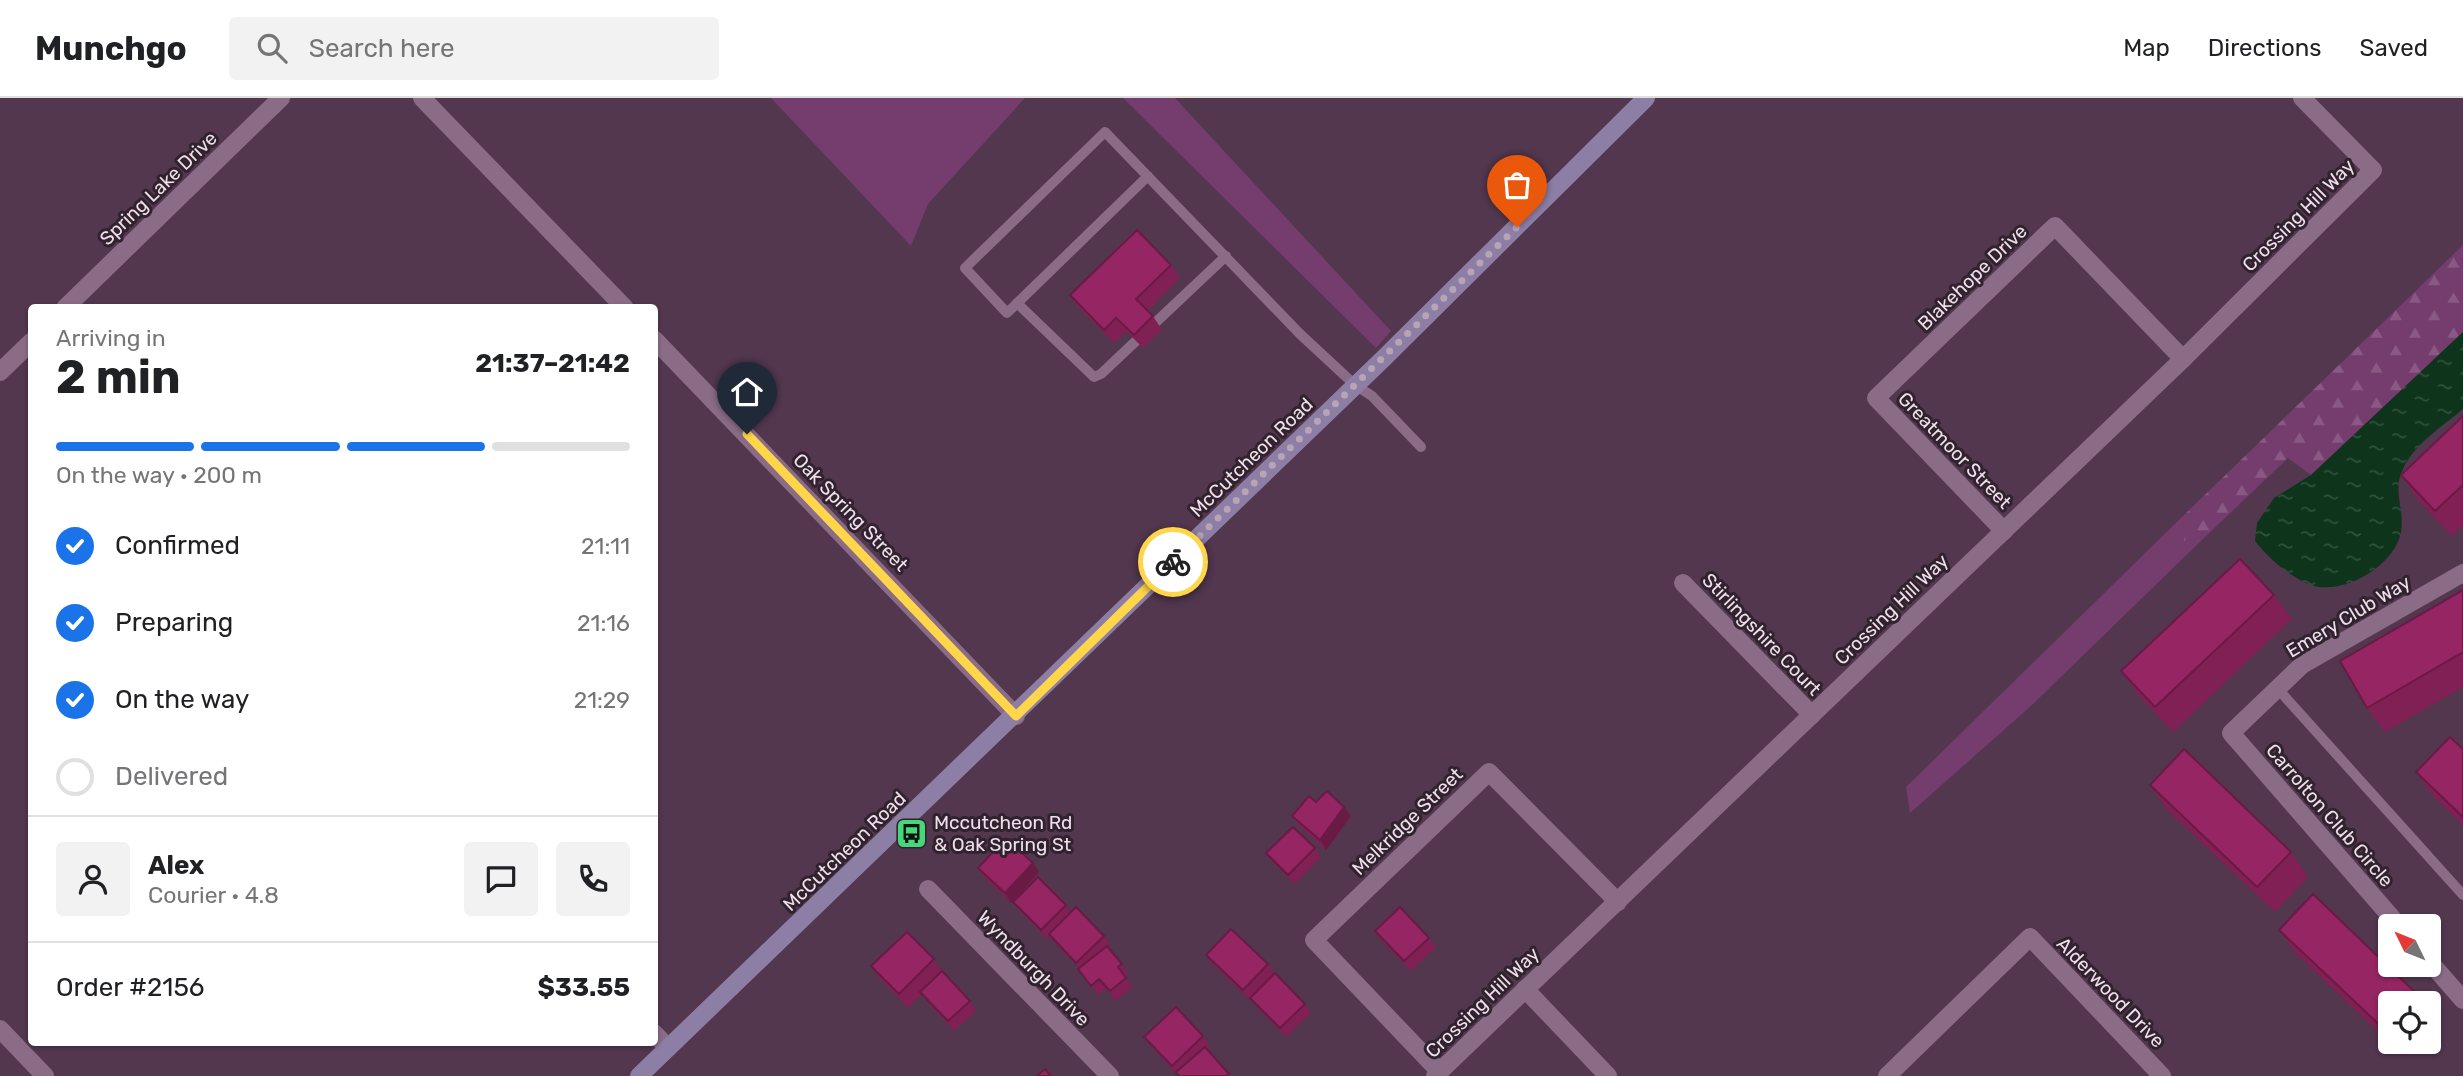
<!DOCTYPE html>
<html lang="en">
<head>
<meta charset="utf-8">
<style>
  body { margin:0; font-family:Rubik,sans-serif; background:#f2f2f2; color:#202124; height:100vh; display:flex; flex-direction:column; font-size:26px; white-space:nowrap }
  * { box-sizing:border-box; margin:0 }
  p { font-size:23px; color:#757577 }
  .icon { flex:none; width:38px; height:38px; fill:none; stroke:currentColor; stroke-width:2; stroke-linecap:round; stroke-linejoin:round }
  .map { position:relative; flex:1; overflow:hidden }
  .drawer { position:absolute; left:28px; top:206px; width:630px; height:742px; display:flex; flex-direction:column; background:#fff; border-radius:7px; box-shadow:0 2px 5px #0004 }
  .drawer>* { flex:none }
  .needle { width:46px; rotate:313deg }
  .tools { position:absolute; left:2378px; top:816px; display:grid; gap:14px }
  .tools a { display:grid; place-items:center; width:63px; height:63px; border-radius:7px; background:#fff; box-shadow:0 2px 5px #0004; font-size:35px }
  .pin { position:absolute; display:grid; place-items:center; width:60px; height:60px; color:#fff; margin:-72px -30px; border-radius:50% 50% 50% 0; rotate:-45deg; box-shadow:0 0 7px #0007 }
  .pin .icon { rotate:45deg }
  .courier { position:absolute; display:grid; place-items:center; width:70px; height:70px; margin:-35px; border:5px solid #ffd54a; border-radius:50%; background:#fff; color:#222; box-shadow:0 2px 9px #0007 }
  .overview em { font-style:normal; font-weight:700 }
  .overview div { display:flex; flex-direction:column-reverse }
  .overview { display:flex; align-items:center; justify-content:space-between; height:119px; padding:0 28px }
  h1 { font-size:46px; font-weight:700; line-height:52px }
  .bar { display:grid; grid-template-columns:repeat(4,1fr); gap:10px 7px; align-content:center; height:84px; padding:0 28px }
  .bar i { height:9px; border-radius:5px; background:#e0e0e0 }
  .bar .current { background:#1a73e8 }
  .bar p { grid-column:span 4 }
  .line { display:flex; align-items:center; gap:18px; padding:0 28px; border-top:2px solid #e0e0e0 }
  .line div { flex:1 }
  .round { display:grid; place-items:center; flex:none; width:74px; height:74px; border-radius:7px; background:#f2f2f2 }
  ol { padding:0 28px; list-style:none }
  li { display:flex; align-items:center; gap:21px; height:77px }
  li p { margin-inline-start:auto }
  li .icon { padding:7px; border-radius:50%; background:#1a73e8; color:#fff; stroke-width:4 }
  li:last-child { color:#757577 }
  li i { width:38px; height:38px; border:4px solid #e0e0e0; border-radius:50% }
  header { display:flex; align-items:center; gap:42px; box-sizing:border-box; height:98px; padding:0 35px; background:#fff; border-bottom:2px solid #e0e0e0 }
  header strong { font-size:33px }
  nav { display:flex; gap:38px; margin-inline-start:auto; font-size:24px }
  .search { width:490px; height:63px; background:#f2f2f2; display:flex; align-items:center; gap:18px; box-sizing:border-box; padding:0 24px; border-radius:7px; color:#757577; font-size:26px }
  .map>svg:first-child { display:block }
</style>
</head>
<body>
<header>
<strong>Munchgo</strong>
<div class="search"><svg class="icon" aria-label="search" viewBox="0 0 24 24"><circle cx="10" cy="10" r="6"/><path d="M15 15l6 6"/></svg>Search here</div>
<nav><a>Map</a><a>Directions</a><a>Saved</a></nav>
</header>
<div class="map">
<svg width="2463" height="978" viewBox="0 0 2463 978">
  <defs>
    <pattern id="forest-firs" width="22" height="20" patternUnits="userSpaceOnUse" patternTransform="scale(1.75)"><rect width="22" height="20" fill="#753c6e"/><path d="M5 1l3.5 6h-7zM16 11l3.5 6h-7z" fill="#895883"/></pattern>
    <pattern id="water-ripples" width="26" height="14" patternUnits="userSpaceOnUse" patternTransform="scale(1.75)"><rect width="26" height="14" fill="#0e341b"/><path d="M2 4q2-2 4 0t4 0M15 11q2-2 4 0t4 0" fill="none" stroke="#31513c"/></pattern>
  </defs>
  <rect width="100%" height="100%" fill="#52374f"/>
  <g fill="#753c6e">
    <path d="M771 0H1025L928 106 911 148Z"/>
    <path d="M1123 0H1175L1391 233 1376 250Z"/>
    <path d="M2183 418 2185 443 2206 438 2031 608 1910 715 1906 689Z"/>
  </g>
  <path fill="url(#forest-firs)" d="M2463 147V234L2311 377 2288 360 2206 438 2184 443 2183 418Z"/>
  <path fill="url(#water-ripples)" d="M2463 234V311C2443 328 2414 346 2403 371 2392 393 2405 411 2401 434 2395 467 2346 496 2314 488 2293 482 2268 460 2255 443L2257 425 2274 400 2311 377Z"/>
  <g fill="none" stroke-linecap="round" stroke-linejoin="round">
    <g stroke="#8a6c86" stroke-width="10">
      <path d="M1148 78 1007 215 965 170 1105 34 1300 236 1355 287 1372 298 1421 349"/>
      <path d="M1017 205 1094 279 1101 276 1136 243"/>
      <path d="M1155 225 1226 158"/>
      <path d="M2277 590 2463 797"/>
    </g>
    <g stroke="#8a6c86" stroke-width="18">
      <path d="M422 0 625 210"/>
      <path d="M65 210 281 0"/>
      <path d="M654 241 1016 618"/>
      <path d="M0 274 32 243"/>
      <path d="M2004 433 1876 300 2055 128 2183 261"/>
      <path d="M1683 485 1812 617"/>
      <path d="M928 791 1110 978"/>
      <path d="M2399 828 2231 635 2302 567 2463 475"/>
      <path d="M2429 863 2463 902"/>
      <path d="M1525 891 1608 978"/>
      <path d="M0 931 45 978"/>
      <path d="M654 935 668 950"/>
      <path d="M1440 974 1314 842 1489 674 1618 804"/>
      <path d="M1435 978 2183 261 2373 72 2302 0"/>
      <path d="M1887 978 2030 839 2162 978"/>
    </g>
    <path stroke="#8d7ea6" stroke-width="18" d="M639 978 1384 260 1646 0"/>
  </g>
  <g fill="#812055">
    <path d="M1171 167 1180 180 1147 213 1153 218 1162 232 1143 250 1126 233 1114 245 1080 211 1070 197Z"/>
    <path d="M2463 318V428L2452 438 2418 402 2401 377Z"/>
    <path d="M2463 492V589L2385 634 2367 610Z"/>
    <path d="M2274 497 2292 521 2173 634 2139 598 2121 573Z"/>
    <path d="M2463 651V727L2434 699 2416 674Z"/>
    <path d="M2150 687 2291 754 2308 779 2275 814 2167 712Z"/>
    <path d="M1316 704 1351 718 1326 752 1298 727 1292 718Z"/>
    <path d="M1315 750 1321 759 1295 786 1273 764 1266 755Z"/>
    <path d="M1033 765 1039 774 1011 805 984 779 978 770Z"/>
    <path d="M1013 804 1066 807 1071 814 1104 838 1110 847 1108 849 1128 875 1125 878 1133 889 1116 903 1106 890 1098 897 1078 871 1079 870 1055 845 1050 838 1047 841 1020 813Z"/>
    <path d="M2279 832 2420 899 2425 905H2390V943H2418L2404 958 2296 856Z"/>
    <path d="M1375 833 1429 840 1436 849 1411 873 1381 842Z"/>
    <path d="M1206 857 1268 866 1274 875 1255 894 1305 906 1311 915 1286 939 1257 909 1250 900 1249 901 1212 866Z"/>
    <path d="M934 861 943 875 970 903 976 913 954 933 927 903 922 896 908 910 881 882 871 868Z"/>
    <path d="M2429 911 2438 923 2429 932Z"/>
    <path d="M1203 938 1210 947 1206 950 1230 978H1178L1151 948 1144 939Z"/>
  </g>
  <g fill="#691a45">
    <path d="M1344 709 1351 718 1326 752 1320 742Z"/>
    <path d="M1033 765 1039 774 1011 805 1005 795Z"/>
  </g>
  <g fill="#962563" stroke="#691a45" stroke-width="2">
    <path d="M1137 132 1171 167 1136 201 1153 218 1134 237 1116 220 1104 232 1070 197Z"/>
    <path d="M2463 318V387L2435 413 2401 377Z"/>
    <path d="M2240 461 2274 497 2155 609 2121 573Z"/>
    <path d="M2463 492V554L2367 610 2340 563Z"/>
    <path d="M2450 639 2463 651V719L2416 674Z"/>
    <path d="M2184 651 2291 754 2257 789 2150 687Z"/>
    <path d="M1327 693 1344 709 1320 742 1292 718 1309 698 1316 704Z"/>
    <path d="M1293 729 1315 750 1288 777 1266 755Z"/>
    <path d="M1006 740 1033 765 1005 795 978 770Z"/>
    <path d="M1038 779 1066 807 1041 832 1013 804Z"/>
    <path d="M2313 796 2420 899 2414 905H2390V930L2387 934 2279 832Z"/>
    <path d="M1076 809 1104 838 1076 865 1049 836Z"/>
    <path d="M1400 809 1429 840 1404 863 1375 833Z"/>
    <path d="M1231 831 1268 866 1243 892 1206 857Z"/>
    <path d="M907 834 934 861 899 896 871 868Z"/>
    <path d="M1107 848 1122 866 1118 869 1126 880 1110 893 1099 881 1091 888 1078 871Z"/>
    <path d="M942 873 970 903 948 923 920 894Z"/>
    <path d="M1275 875 1305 906 1280 930 1250 900Z"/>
    <path d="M1176 909 1203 938 1172 968 1144 939Z"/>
    <path d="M1205 949 1229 976 1226 978H1179L1176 974Z"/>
    <path d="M1045 971 1051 978H1037Z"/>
  </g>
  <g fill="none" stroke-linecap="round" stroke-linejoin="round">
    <path stroke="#b9a4b6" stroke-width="7" stroke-dasharray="0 12.6" d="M1173 464 1517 129"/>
    <path stroke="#ffd54a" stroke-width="9" d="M747 336 1016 618 1173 464"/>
  </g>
  <defs>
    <symbol id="bus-square" viewBox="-11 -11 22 22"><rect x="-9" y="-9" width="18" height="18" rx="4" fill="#46d77a" stroke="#30232e"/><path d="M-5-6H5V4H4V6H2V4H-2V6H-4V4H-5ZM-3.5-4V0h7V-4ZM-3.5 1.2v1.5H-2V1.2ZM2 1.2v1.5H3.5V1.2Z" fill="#111"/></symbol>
  </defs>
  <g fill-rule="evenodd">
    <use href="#bus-square" x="894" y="718" width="35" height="35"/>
  </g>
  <g text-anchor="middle" stroke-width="6" stroke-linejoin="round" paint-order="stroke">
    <g font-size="19" fill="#f0deed" stroke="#30232e">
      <text transform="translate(158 90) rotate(-44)" y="7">Spring Lake Drive</text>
      <text transform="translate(2298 117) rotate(-45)" y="7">Crossing Hill Way</text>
      <text transform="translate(1972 179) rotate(-44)" y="7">Blakehope Drive</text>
      <text transform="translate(1955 352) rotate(46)" y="7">Greatmoor Street</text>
      <text transform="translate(1251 359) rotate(-44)" y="7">McCutcheon Road</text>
      <text transform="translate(851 414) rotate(46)" y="7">Oak Spring Street</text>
      <text transform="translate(1891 511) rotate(-44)" y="7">Crossing Hill Way</text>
      <text transform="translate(2348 518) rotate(-31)" y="7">Emery Club Way</text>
      <text transform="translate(1762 536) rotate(46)" y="7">Stirlingshire Court</text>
      <text transform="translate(2330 717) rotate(49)" y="7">Carrolton Club Circle</text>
      <text transform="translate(1407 723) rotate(-44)" y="7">Melkridge Street</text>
      <text transform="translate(844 753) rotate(-44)" y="7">McCutcheon Road</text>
      <text transform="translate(1034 870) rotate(46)" y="7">Wyndburgh Drive</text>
      <text transform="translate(2111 894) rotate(46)" y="7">Alderwood Drive</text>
      <text transform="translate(1482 904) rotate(-44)" y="7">Crossing Hill Way</text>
    </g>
    <g font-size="19" fill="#f0deed" stroke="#30232e" text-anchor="start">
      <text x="934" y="731">Mccutcheon Rd<tspan x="934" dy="22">&amp; Oak Spring St</tspan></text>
    </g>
  </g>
</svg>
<div class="tools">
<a><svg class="needle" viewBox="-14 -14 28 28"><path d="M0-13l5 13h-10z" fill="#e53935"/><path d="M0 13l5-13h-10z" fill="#757577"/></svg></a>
<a><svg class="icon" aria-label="locate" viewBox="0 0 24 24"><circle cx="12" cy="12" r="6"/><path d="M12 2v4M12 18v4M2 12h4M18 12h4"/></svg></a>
</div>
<div class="pin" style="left:1517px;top:129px;background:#ea580c"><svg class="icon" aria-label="bag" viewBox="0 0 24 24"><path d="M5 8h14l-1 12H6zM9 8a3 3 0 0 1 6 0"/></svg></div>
<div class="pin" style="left:747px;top:336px;background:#1f2937"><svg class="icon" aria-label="home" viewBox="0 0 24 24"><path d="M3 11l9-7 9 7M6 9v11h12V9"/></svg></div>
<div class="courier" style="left:1173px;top:464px"><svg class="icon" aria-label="bike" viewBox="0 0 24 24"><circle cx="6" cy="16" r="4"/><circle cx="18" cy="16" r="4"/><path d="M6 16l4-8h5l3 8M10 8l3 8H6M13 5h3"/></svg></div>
<section class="drawer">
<div class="overview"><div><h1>2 min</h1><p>Arriving in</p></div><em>21:37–21:42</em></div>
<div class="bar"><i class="current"></i><i class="current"></i><i class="current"></i><i></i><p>On the way · 200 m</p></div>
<ol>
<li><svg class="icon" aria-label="check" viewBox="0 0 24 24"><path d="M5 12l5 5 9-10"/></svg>Confirmed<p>21:11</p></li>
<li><svg class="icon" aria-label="check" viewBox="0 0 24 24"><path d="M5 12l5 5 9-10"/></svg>Preparing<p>21:16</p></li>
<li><svg class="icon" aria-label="check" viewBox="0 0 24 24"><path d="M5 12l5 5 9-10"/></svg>On the way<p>21:29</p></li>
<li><i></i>Delivered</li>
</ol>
<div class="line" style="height:126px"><a class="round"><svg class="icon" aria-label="person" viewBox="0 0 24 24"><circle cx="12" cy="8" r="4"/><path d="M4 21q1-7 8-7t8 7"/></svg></a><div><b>Alex</b><p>Courier · 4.8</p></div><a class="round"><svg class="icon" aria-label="chat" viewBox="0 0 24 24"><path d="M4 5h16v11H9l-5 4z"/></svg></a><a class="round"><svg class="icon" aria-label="phone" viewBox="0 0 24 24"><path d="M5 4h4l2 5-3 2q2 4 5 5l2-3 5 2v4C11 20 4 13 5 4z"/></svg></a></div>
<div class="line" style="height:91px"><div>Order #2156</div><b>$33.55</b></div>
</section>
</div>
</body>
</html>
